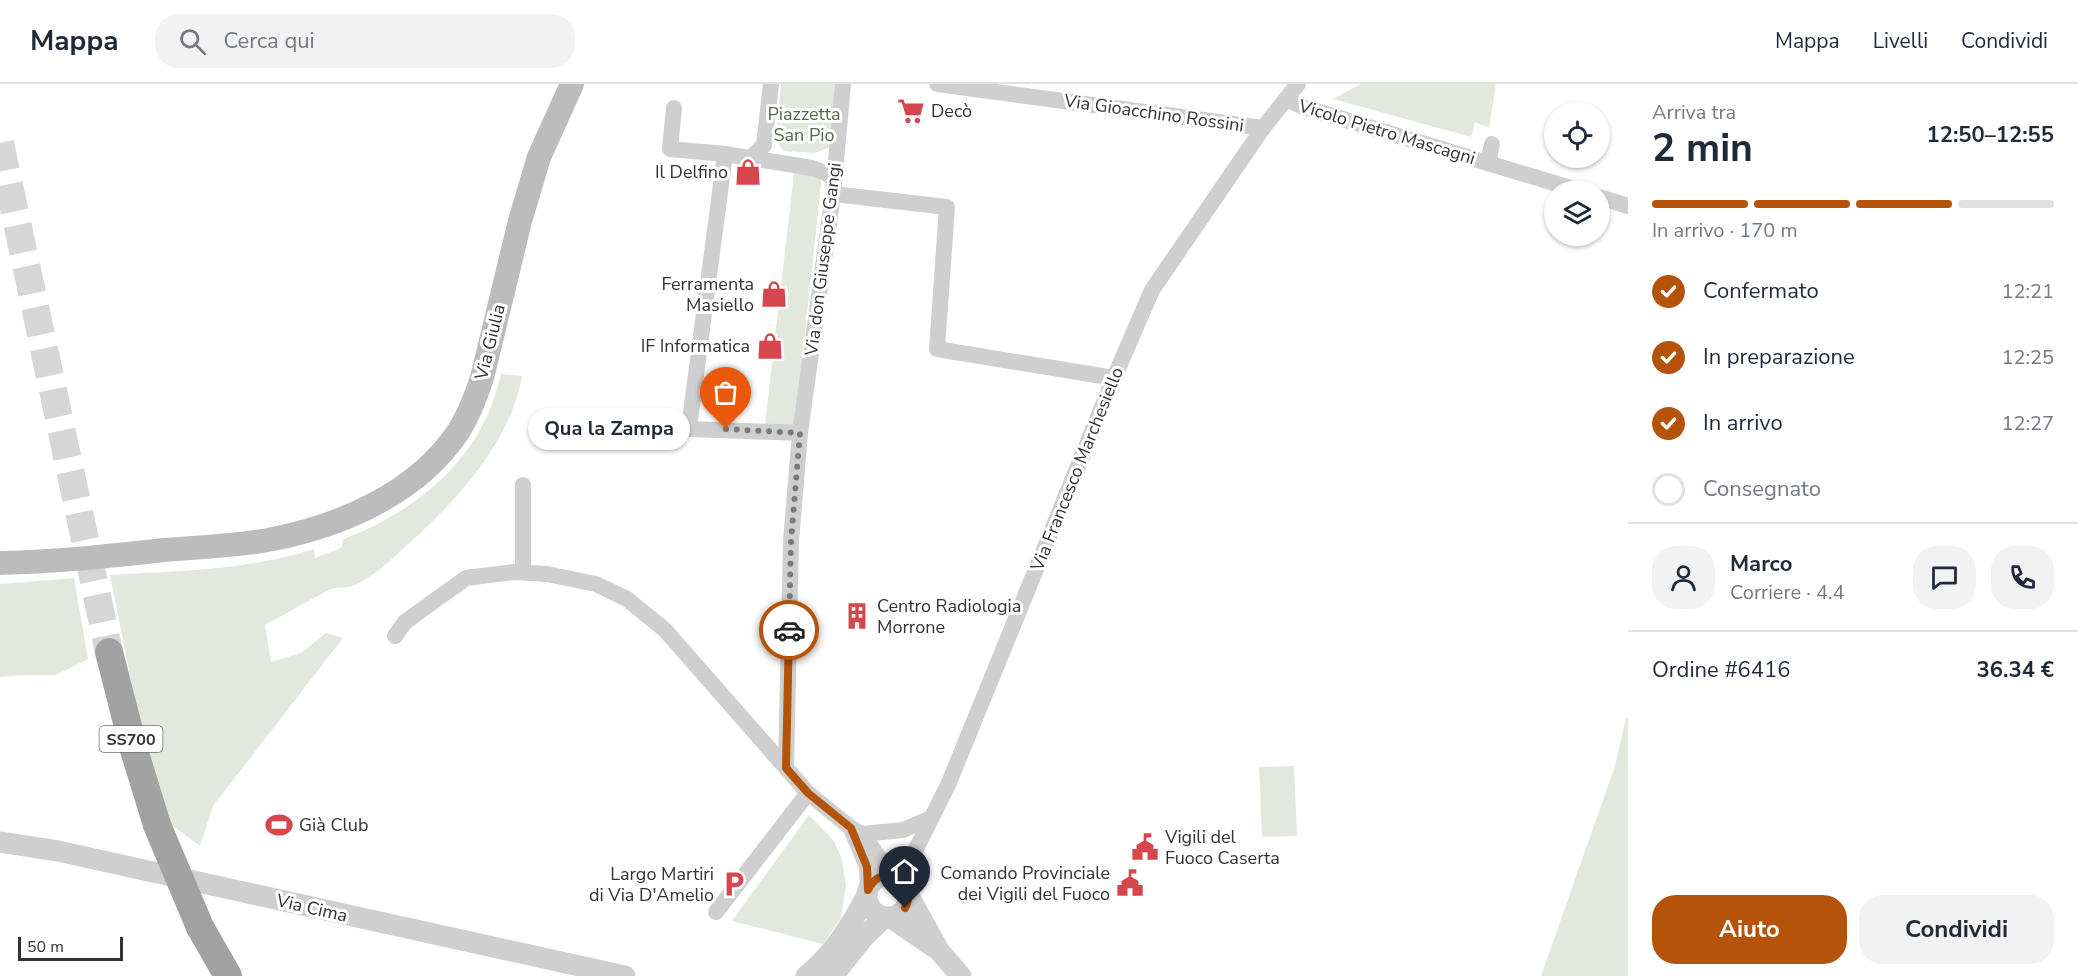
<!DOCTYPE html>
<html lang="it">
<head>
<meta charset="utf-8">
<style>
  body { margin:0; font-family:"Nunito Sans",sans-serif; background:#f2f2f3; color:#1f2937; height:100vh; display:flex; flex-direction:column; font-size:22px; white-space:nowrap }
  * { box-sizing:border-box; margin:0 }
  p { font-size:20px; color:#747a83 }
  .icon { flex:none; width:33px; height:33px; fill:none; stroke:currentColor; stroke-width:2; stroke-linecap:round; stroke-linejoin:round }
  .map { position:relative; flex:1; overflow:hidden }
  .details { display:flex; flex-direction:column; background:#fff; width:450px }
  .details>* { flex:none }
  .controls { position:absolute; left:1544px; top:18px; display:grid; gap:12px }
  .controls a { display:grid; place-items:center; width:66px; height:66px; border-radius:50%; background:#fff; box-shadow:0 2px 4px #0004; font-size:30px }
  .scale { position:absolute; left:18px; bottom:15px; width:105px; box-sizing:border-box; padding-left:6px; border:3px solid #323232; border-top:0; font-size:16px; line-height:21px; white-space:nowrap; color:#323232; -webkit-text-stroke:4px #fff; paint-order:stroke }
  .pin { position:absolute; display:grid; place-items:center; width:51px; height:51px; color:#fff; margin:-62px -26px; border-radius:50% 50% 50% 0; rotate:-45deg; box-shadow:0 0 6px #0007 }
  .pin .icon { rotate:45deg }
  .courier { position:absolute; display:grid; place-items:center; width:60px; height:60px; margin:-30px; border:4px solid #b45309; border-radius:50%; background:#fff; color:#222; box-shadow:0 2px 8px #0007 }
  .bubble { position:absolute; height:42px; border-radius:21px; background:#fff; box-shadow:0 2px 4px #0004; font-size:20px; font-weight:700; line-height:42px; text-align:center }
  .headline em { font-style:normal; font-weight:700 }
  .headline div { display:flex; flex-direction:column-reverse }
  .headline { display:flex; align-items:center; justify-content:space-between; height:102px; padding:0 24px }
  h1 { font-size:39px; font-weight:700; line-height:45px }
  .bar { display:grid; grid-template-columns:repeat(4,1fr); gap:9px 6px; align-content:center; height:72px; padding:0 24px }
  .bar i { height:8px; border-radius:4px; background:#e0e1e3 }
  .bar .current { background:#b45309 }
  .bar p { grid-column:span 4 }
  .line { display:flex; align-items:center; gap:15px; padding:0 24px; border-top:2px solid #e0e1e3 }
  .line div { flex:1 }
  .round { display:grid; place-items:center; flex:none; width:63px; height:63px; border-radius:24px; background:#f2f2f3 }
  ol { padding:0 24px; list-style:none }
  li { display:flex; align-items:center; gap:18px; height:66px }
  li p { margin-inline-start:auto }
  li .icon { padding:6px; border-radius:50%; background:#b45309; color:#fff; stroke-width:4 }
  li:last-child { color:#747a83 }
  li i { width:33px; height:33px; border:3px solid #e0e1e3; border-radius:50% }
  .primary-button { display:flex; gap:12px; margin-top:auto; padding:12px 24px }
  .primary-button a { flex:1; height:69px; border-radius:24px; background:#b45309; color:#fff; font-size:24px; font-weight:700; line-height:69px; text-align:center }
  .primary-button a+a { background:#f2f2f3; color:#1f2937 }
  header { display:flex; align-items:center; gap:36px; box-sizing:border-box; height:84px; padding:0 30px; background:#fff; border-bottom:2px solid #e0e1e3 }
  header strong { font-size:28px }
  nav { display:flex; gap:33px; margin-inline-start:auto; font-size:21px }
  .search { width:420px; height:54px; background:#f2f2f3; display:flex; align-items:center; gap:15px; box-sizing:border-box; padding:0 21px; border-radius:24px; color:#747a83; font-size:22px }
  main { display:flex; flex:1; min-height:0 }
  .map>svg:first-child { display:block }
</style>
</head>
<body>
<header>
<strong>Mappa</strong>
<div class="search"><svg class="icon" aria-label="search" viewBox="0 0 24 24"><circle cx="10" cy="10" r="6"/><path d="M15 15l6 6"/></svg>Cerca qui</div>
<nav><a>Mappa</a><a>Livelli</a><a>Condividi</a></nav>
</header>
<main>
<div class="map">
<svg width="1628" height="892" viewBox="0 0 1628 892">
  <rect width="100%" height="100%" fill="#fff"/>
  <g fill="#e2e8dc">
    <path d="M781 0H836L830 63 815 69 784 67 775 56Z"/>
    <path d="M1361 0H1496L1489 44 1475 38 1471 53 1333 15Z"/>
    <path d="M794 89 822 91 795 342 765 341Z"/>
    <path d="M501 290 522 292C511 358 455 419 406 462 391 476 374 492 355 501 347 505 337 502 329 506 307 517 286 530 265 541L271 578 301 569 326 549 343 554 213 722 200 762 168 738 140 641 110 491C179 487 248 486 314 465L315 474 341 464 344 455C406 431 464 389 490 325 495 314 498 301 501 290Z"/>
    <path d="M74 494 88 575 56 591H24L0 593V500Z"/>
    <path d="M1626 634 1628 635V892H1541L1615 682Z"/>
    <path d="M1294 682 1297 752 1262 753 1259 683Z"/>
    <path d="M809 731 834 757 842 775 846 801 841 834 823 860 732 837Z"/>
  </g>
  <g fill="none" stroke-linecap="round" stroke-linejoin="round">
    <path stroke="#d6d6d6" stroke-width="28" stroke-dasharray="28 14" stroke-linecap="butt" d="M0 59 109 568"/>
    <g stroke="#cfcfcf" stroke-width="16">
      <path d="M937 0 1263 44"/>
      <path d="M1286 15 1303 23 1577 106"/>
      <path d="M674 24 670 65 725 70 812 84 826 89 833 95"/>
      <path d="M751 74 764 61 771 0"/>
      <path d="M1488 79 1492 60"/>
      <path d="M833 110 947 123 937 265 1114 294"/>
      <path d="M1599 113 1628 122"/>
      <path d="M637 343 800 349"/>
      <path d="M689 344 725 70"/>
      <path d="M523 401V488"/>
      <path d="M395 552 405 538 466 494 514 488 547 490 596 500 627 515 665 546 808 709 851 744 862 750 892 791"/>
      <path d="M786 684 791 457 800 349 833 110 843 0"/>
      <path d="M851 745 867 783 868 806"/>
      <path d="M862 750 903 746 931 734"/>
      <path d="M900 794C918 764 932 732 948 701L1114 294 1152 206 1263 44 1298 0"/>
      <path d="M716 828 808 709"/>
    </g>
    <g stroke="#cfcfcf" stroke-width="21">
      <path d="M0 758 58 767 625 892"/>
      <circle cx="888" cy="812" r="21"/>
      <path d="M909 812 940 868 961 892"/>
      <path d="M890 833 935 864"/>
      <path d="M806 892C834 869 850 843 867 811"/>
      <path d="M833 892 864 853 885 833"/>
    </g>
    <path stroke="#bcbcbc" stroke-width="24" d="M0 479C55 478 110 472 164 466 199 463 239 462 273 455 343 441 417 409 458 348 469 331 476 312 482 294L520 137 539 73 572 0"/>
    <g stroke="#a2a2a2" stroke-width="28">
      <path d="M109 568 134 666 157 741"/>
      <path d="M200 843 228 892"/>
    </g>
    <path stroke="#a2a2a2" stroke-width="28" d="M157 741 200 843"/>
  </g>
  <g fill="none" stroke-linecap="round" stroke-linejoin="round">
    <path stroke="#7a7a7a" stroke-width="6" stroke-dasharray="0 10.8" d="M726 345 800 349 791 457 789 546"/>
    <path stroke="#b45309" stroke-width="8" d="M789 546 786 684 808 709 851 744 867 783 868 806C882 776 920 796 905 824"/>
  </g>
  <defs>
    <symbol id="supermarket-bare" viewBox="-9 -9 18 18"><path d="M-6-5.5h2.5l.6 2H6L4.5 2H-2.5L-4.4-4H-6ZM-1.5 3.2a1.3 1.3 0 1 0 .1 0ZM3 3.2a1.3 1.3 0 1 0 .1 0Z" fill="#d7454d" stroke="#fff" stroke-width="2.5" paint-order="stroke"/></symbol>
    <symbol id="shop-bare" viewBox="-9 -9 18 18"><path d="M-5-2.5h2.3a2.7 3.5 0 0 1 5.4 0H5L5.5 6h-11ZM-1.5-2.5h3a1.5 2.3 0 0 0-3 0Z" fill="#d7454d" stroke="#fff" stroke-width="2.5" paint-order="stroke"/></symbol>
    <symbol id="building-bare" viewBox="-9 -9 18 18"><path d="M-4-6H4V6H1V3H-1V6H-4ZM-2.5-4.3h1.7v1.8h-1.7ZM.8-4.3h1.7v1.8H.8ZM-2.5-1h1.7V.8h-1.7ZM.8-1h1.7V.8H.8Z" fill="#d7454d" stroke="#fff" stroke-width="2.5" paint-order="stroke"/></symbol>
    <symbol id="stadium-bare" viewBox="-9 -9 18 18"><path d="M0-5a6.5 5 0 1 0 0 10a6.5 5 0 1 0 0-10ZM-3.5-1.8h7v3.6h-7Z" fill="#d7454d" stroke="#fff" stroke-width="2.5" paint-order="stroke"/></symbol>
    <symbol id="civic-bare" viewBox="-9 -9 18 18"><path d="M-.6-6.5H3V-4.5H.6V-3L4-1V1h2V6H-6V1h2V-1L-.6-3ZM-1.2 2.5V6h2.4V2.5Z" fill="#d7454d" stroke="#fff" stroke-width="2.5" paint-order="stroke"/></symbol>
    <symbol id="parking-bare" viewBox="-9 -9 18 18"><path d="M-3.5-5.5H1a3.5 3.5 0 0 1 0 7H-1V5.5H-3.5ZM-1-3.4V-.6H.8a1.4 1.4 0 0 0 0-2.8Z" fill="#d7454d" stroke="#fff" stroke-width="2.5" paint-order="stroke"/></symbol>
  </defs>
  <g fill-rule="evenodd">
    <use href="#supermarket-bare" x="892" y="8" width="38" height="38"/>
    <use href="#shop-bare" x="729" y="69" width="38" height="38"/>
    <use href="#shop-bare" x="755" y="191" width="38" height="38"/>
    <use href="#shop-bare" x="751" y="243" width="38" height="38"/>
    <use href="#building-bare" x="838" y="513" width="38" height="38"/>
    <use href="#stadium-bare" x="260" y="722" width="38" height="38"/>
    <use href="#civic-bare" x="1126" y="744" width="38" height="38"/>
    <use href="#civic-bare" x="1111" y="780" width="38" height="38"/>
    <use href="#parking-bare" x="715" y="781" width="38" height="38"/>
  </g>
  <g text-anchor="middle" stroke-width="6" stroke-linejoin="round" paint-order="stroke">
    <rect fill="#fff" stroke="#707070" stroke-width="1.5" x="99.5" y="642" width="63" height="26" rx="4.5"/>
    <g font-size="16" font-weight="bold" fill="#323232">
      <text x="131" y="661">SS700</text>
    </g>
    <g font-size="18" fill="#323232" stroke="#fff" text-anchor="end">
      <text x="931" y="33" text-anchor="start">Decò</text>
      <text x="728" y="94">Il Delfino</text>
      <text x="754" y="206">Ferramenta<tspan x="754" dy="21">Masiello</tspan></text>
      <text x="750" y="268">IF Informatica</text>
      <text x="877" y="528" text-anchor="start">Centro Radiologia<tspan x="877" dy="21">Morrone</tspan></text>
      <text x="299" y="747" text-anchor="start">Già Club</text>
      <text x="1165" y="759" text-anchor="start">Vigili del<tspan x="1165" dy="21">Fuoco Caserta</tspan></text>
      <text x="1110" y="795">Comando Provinciale<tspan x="1110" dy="21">dei Vigili del Fuoco</tspan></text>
      <text x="714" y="796">Largo Martiri<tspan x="714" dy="21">di Via D'Amelio</tspan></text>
    </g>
    <g font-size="18" fill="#323232" stroke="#fff">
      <text transform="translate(1154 29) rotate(8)" y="6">Via Gioacchino Rossini</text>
      <text transform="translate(1387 48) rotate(17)" y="6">Vicolo Pietro Mascagni</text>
      <text transform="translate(823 175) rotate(-83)" y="6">Via don Giuseppe Gangi</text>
      <text transform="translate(490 258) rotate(-76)" y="6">Via Giulia</text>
      <text transform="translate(1077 385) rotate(-68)" y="6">Via Francesco Marchesiello</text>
      <text transform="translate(312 824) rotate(13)" y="6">Via Cima</text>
    </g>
    <g font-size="18" fill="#546b42" stroke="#fff">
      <text x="804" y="36">Piazzetta<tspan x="804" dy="21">San Pio</tspan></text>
    </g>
  </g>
</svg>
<div class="controls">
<a><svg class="icon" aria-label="locate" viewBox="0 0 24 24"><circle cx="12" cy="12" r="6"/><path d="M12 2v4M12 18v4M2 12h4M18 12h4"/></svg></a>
<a><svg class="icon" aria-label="layers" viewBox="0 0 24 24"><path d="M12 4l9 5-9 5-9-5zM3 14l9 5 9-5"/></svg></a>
</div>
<div class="scale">50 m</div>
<div class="pin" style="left:726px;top:345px;background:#ea580c"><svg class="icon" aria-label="bag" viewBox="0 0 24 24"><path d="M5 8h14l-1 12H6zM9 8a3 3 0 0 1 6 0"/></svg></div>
<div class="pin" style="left:905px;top:824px;background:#1f2937"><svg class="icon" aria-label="home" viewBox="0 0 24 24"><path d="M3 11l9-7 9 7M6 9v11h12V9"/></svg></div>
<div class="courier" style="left:789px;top:546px"><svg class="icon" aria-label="car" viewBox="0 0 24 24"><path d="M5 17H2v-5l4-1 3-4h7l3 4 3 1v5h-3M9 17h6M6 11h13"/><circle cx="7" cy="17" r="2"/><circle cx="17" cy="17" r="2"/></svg></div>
<div class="bubble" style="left:528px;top:324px;width:162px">Qua la Zampa</div>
</div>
<section class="details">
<div class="headline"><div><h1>2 min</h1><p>Arriva tra</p></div><em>12:50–12:55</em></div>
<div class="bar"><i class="current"></i><i class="current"></i><i class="current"></i><i></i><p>In arrivo · 170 m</p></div>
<ol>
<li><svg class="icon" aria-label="check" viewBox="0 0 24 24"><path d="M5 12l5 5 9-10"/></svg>Confermato<p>12:21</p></li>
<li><svg class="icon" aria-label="check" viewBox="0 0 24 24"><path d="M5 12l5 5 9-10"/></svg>In preparazione<p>12:25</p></li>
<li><svg class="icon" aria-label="check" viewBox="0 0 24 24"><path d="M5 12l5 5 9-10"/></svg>In arrivo<p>12:27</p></li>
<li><i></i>Consegnato</li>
</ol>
<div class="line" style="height:108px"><a class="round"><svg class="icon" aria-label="person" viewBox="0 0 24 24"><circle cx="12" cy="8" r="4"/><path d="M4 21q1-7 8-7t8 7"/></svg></a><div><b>Marco</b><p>Corriere · 4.4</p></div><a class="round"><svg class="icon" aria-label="chat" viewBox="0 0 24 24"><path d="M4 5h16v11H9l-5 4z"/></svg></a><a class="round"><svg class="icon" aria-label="phone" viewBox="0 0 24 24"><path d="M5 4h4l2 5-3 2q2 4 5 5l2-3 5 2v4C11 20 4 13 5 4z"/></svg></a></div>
<div class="line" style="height:78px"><div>Ordine #6416</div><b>36.34 €</b></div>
<div class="primary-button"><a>Aiuto</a><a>Condividi</a></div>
</section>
</main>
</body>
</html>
